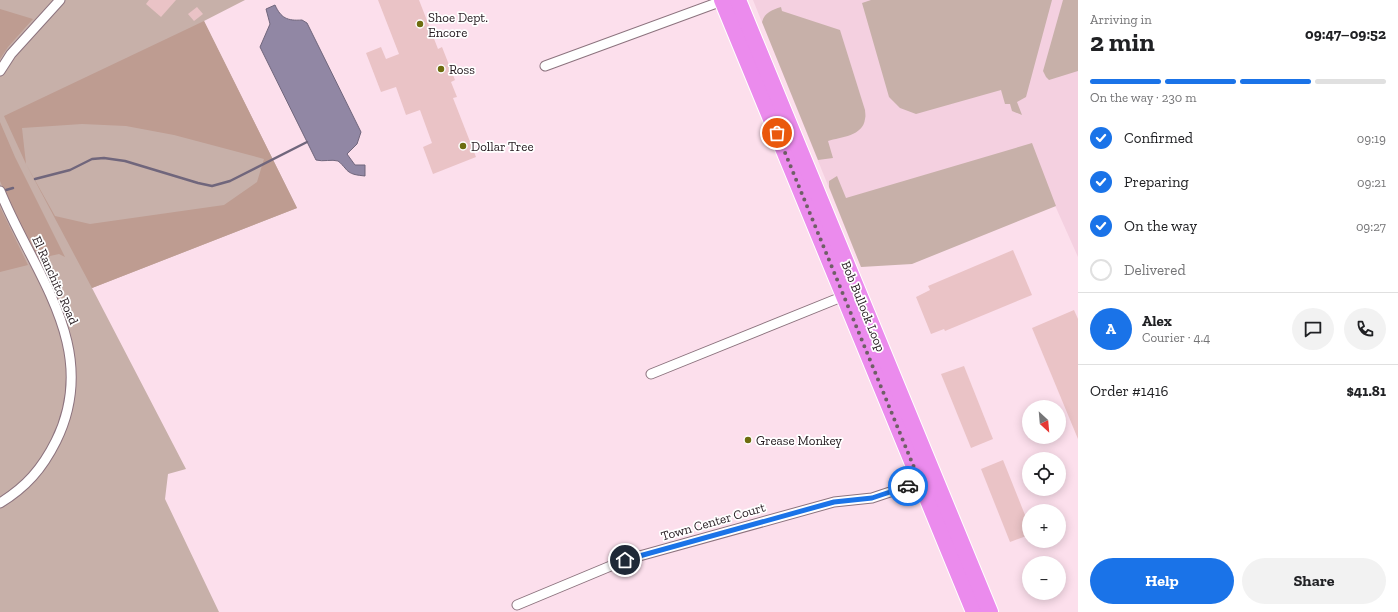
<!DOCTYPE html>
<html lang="en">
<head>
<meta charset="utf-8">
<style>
  body { margin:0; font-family:"Zilla Slab",serif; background:#f2f2f2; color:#202124; height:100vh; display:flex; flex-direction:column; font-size:15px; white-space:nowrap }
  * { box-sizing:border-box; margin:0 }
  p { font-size:13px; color:#757577 }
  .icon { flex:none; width:22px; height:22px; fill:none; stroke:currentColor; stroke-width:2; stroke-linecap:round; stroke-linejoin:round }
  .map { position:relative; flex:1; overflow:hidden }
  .drawer { display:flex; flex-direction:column; background:#fff; width:320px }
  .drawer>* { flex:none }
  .needle { width:26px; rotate:154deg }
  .fabs { position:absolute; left:1022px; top:400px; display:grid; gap:8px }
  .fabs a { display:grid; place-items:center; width:44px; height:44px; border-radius:50%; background:#fff; box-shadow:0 2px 10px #0003; font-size:20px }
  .pin { position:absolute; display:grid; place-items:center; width:34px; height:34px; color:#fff; margin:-17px; border:2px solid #fff; border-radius:50%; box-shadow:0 1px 4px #0007 }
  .courier { position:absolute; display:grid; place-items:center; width:40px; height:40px; margin:-20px; border:3px solid #1a73e8; border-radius:50%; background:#fff; color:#222; box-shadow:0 1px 5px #0007 }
  .overview em { font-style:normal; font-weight:800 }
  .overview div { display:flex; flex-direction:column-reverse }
  .overview { display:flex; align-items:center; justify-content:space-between; height:68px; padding:0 12px }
  h1 { font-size:26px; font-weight:800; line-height:30px }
  .bar { display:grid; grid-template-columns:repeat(4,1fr); gap:6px 4px; align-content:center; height:48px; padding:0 12px }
  .bar i { height:5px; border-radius:3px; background:#e0e0e0 }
  .bar .on { background:#1a73e8 }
  .bar p { grid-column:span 4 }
  .line { display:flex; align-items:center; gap:10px; padding:0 12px; border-top:1px solid #e0e0e0 }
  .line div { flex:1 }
  .round { display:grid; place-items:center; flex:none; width:42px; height:42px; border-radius:21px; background:#f2f2f2 }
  ol { padding:0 12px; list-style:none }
  li { display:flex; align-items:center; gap:12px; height:44px }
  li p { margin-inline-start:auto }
  li .icon { padding:4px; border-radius:50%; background:#1a73e8; color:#fff; stroke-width:4 }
  li:last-child { color:#757577 }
  li i { width:22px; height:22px; border:2px solid #e0e0e0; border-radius:50% }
  .cta { display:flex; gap:8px; margin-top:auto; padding:8px 12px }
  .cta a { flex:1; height:46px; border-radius:24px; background:#1a73e8; color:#fff; font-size:16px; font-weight:800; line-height:46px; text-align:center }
  .cta a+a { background:#f2f2f2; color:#202124 }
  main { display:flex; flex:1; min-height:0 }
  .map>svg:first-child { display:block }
</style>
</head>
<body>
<main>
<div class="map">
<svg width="1078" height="612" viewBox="0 0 1078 612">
  <rect width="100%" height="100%" fill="#fcdfec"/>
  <path fill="#f4d0e0" d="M753 0H1078V257L1053 201 861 267Z"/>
  <g fill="#c7b0a9">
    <path d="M0 0H245L204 21 297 208 92 288 186 469 168 474 165 499 219 612H0Z"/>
    <path d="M871 0H1052L1026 97 1017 102 1022 115 1012 111 1010 104H1005L1001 90 916 114 900 108 889 97 862 3Z"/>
    <path d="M1063 0H1078V71L1049 80 1046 77 1043 71Z"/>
    <path d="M781 7 782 11 840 30 865 110C865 112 866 116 865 119 863 136 841 137 828 141L833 158 818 160 762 22C765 12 772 10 781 7Z"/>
    <path d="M1032 143 1056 206 912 264 861 267 829 187V181L837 176 846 198Z"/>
  </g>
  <g fill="#be9c91" fill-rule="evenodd">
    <path d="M0 9 33 19 8 47 0 59Z"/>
    <path d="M204 21 297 208 92 288 26 164 4 116ZM82 124 126 126 174 135 264 159 257 182 224 205 90 224 55 216 26 164 22 128Z"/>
    <path d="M0 122 15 157 65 257 59 254 50 256 40 264 11 208 0 181Z"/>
    <path d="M0 207 28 265 0 272Z"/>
  </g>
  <path fill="#9187a4" stroke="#70667c" d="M275 5C281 18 287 21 302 20L307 23 361 132 357 144 347 154 355 165H365V176C357 175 350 175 345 168 343 166 341 163 338 161 332 159 323 162 316 160L260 47 270 24 266 9Z"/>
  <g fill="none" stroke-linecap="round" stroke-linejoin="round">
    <g stroke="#70667c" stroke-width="2.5">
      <path d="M35 179 70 170 92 159 104 158 125 161 198 183 212 186 230 181 307 142"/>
      <path d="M6 190 13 188"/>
    </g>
  </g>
  <g fill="#eac3c6">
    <path d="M149 0H176L161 17 146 4Z"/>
    <path d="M378 0H419L438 49 442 47 455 80 451 82 457 97 453 98 476 157 433 174 423 147 432 143 420 110 406 115 396 87 381 92 366 53 381 47 386 59 399 54Z"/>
    <path d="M197 7 203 14 194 21 188 14Z"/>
    <path d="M1013 250 1032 295 945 331 944 329 931 334 916 297 930 290 928 286Z"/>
    <path d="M1074 310 1078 319V439L1032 328Z"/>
    <path d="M964 366 993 439 971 448 941 374Z"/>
    <path d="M1003 460 1029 525V535L1010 542 981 469Z"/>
  </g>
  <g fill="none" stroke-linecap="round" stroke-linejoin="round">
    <defs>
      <g id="street">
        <path d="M545 66 722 1"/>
        <path d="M0 71 11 54 60 0"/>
        <path d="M0 191C33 273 102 348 56 441 42 469 26 487 0 503"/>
        <path d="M651 374 844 296"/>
        <path d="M517 605 625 560 834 502 872 498 920 482"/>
      </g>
      <g id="highway">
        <path d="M722 0 974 612"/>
        <path d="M738 0 990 612"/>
      </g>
    </defs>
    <use href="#street" stroke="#8c737e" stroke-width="11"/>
    <use href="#highway" stroke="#fff" stroke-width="18"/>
    <use href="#street" stroke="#fff" stroke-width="9"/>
    <use href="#highway" stroke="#eb8bed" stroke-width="16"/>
  </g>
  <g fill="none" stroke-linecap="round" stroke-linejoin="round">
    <path stroke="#6f5e66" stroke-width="4" stroke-dasharray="0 7.2" d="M777 133 920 482 908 486"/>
    <path stroke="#1a73e8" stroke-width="5" d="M625 560 834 502 872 498 908 486"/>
  </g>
  <g fill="#6d6d0f" stroke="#fff" stroke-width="1.5">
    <circle cx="420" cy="24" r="4"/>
    <circle cx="441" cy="69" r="4"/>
    <circle cx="463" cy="146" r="4"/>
    <circle cx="748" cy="440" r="4"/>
  </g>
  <g text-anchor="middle" stroke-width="3.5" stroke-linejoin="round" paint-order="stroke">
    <g font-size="13" fill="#23191e" stroke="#fff" text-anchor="start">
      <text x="428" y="22">Shoe Dept.<tspan x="428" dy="15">Encore</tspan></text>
      <text x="449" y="74">Ross</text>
      <text x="471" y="151">Dollar Tree</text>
      <text x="756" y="445">Grease Monkey</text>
    </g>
    <g font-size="13" fill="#23191e" stroke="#fff">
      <text transform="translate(56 280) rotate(66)" y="5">El Ranchito Road</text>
      <text transform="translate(864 306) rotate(68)" y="5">Bob Bullock Loop</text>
      <text transform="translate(713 521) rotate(-16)" y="5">Town Center Court</text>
    </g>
  </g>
</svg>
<div class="fabs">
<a><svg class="needle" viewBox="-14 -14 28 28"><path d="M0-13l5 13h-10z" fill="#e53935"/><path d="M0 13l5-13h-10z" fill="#757577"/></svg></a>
<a><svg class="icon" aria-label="locate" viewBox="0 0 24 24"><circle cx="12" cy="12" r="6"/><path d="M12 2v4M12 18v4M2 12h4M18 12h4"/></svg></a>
<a>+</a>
<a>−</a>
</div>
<div class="pin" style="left:777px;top:133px;background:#ea580c"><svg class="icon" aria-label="bag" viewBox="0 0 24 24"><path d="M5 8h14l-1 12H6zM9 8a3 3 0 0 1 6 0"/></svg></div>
<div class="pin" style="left:625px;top:560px;background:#1f2937"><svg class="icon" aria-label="home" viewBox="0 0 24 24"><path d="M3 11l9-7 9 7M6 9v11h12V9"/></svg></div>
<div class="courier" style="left:908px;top:486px"><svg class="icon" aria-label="car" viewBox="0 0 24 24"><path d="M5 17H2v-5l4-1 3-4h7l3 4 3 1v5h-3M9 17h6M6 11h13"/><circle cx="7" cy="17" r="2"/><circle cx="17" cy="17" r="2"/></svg></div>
</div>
<section class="drawer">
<div class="overview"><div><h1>2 min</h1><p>Arriving in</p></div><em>09:47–09:52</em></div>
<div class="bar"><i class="on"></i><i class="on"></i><i class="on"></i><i></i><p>On the way · 230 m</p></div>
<ol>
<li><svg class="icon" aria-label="check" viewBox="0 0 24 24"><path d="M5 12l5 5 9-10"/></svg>Confirmed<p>09:19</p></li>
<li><svg class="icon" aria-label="check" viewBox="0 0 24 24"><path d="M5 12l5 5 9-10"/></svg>Preparing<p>09:21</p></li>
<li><svg class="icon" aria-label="check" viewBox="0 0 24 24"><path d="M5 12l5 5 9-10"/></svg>On the way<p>09:27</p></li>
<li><i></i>Delivered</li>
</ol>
<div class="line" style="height:72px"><b class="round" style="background:#1a73e8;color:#fff">A</b><div><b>Alex</b><p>Courier · 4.4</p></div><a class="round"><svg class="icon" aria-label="chat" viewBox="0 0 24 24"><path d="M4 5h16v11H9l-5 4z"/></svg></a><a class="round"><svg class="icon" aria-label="phone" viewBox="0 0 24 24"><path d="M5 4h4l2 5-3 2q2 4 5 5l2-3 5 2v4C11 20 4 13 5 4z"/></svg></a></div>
<div class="line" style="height:52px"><div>Order #1416</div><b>$41.81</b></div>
<div class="cta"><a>Help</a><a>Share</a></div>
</section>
</main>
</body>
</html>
